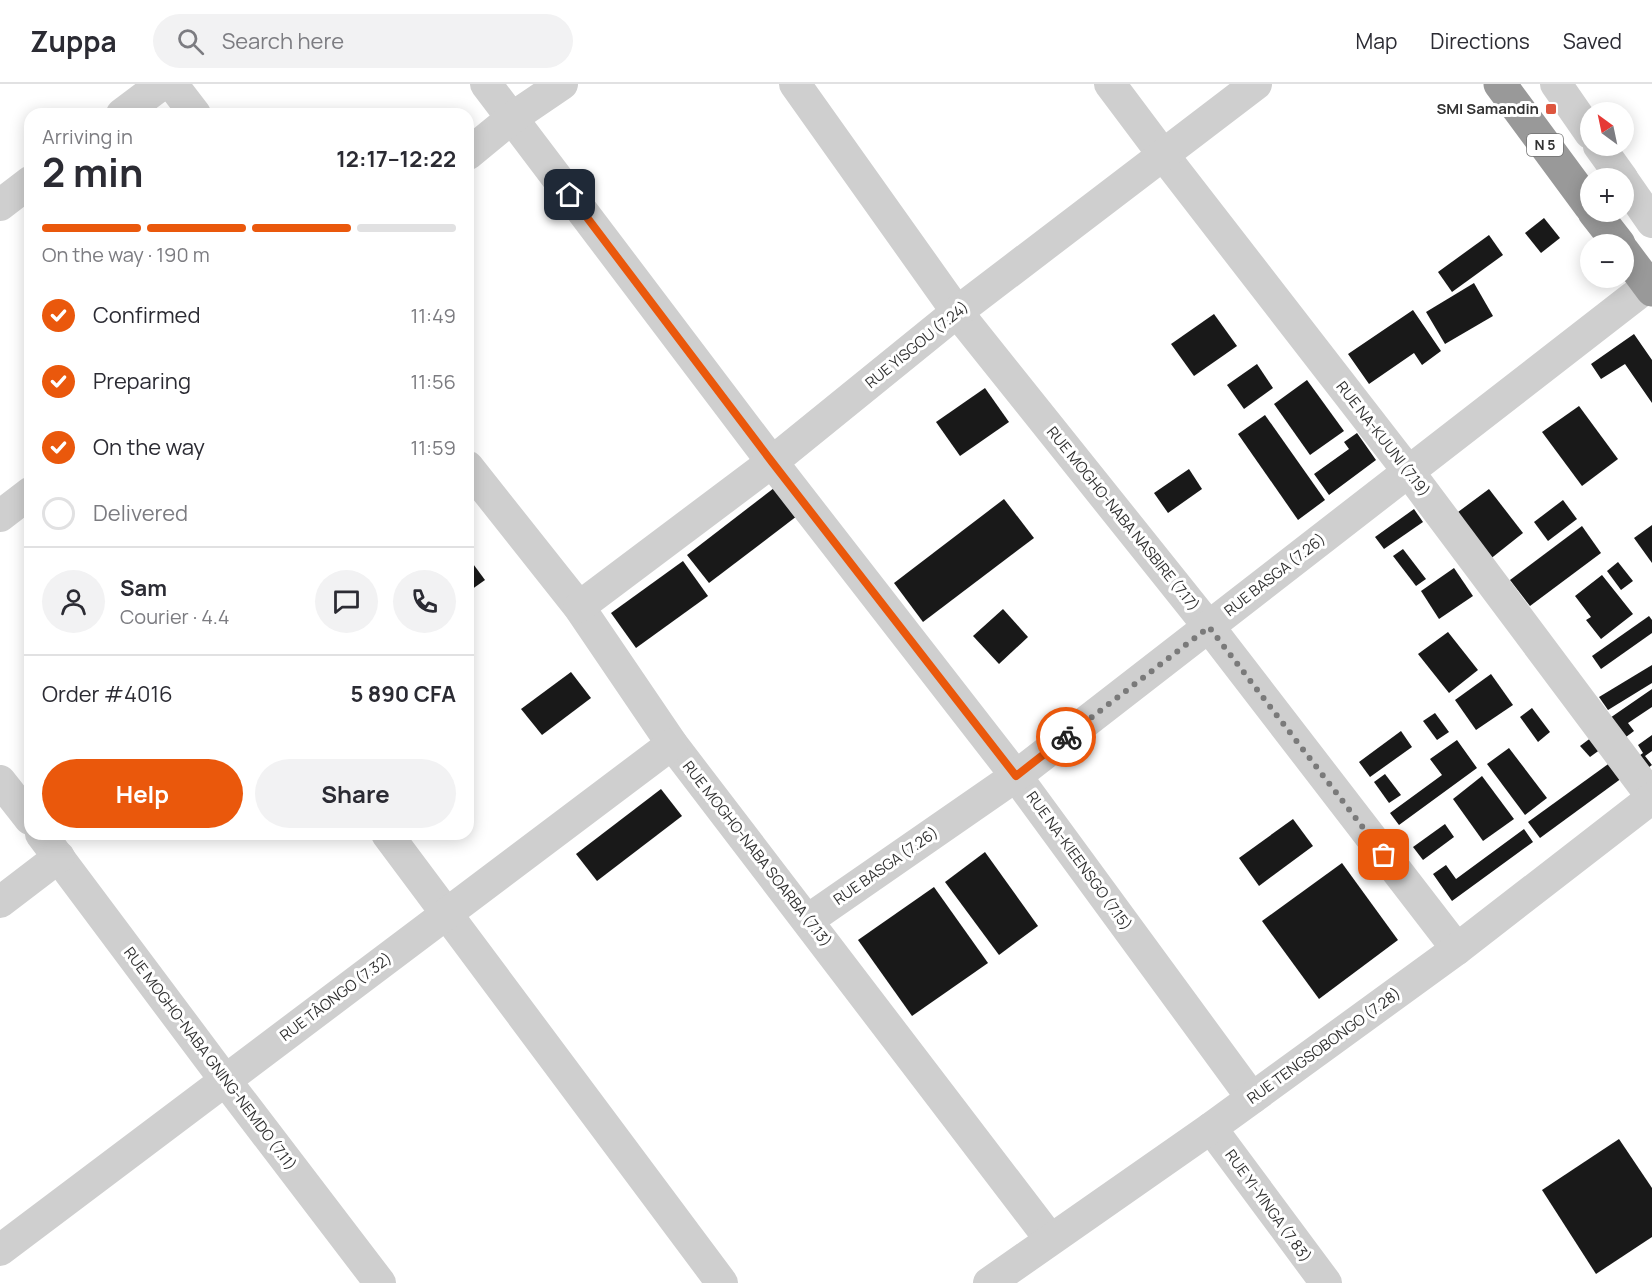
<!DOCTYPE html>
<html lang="en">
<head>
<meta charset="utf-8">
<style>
  body { margin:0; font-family:Manrope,sans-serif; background:#f2f2f3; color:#2b2b33; height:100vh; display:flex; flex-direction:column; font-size:22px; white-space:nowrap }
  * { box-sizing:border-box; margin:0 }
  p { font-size:20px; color:#7c7c81 }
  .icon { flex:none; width:33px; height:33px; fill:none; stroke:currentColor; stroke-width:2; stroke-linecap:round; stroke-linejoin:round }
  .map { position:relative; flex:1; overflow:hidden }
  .details { position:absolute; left:24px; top:24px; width:450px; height:732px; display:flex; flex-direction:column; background:#fff; border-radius:18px; box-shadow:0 3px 15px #0003 }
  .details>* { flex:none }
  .needle { width:39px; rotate:327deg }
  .tools { position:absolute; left:1580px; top:18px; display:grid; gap:12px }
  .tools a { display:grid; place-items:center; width:54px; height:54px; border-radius:50%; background:#fff; box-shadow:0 3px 15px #0003; font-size:30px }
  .pin { position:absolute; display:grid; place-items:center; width:51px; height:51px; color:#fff; margin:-26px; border-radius:12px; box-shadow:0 3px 9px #0006 }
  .courier { position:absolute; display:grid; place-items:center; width:60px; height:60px; margin:-30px; border:4px solid #ea580c; border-radius:50%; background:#fff; color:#222; box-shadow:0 2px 8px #0007 }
  .overview em { font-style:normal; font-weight:700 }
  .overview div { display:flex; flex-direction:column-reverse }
  .overview { display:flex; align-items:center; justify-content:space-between; height:102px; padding:0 18px }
  h1 { font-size:39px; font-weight:700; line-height:45px }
  .bar { display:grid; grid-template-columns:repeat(4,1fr); gap:9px 6px; align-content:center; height:72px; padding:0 18px }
  .bar i { height:8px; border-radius:4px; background:#e1e1e2 }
  .bar .active { background:#ea580c }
  .bar p { grid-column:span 4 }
  .line { display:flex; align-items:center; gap:15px; padding:0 18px; border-top:2px solid #e1e1e2 }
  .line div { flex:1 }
  .round { display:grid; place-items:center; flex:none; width:63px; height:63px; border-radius:32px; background:#f2f2f3 }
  ol { padding:0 18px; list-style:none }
  li { display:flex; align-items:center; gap:18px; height:66px }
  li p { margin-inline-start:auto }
  li .icon { padding:6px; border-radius:50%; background:#ea580c; color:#fff; stroke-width:4 }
  li:last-child { color:#7c7c81 }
  li i { width:33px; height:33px; border:3px solid #e1e1e2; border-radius:50% }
  .primary-button { display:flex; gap:12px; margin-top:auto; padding:12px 18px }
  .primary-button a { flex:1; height:69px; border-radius:36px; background:#ea580c; color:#fff; font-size:24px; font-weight:700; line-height:69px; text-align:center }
  .primary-button a+a { background:#f2f2f3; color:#2b2b33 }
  header { display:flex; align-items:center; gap:36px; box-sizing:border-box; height:84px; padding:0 30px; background:#fff; border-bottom:2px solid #e1e1e2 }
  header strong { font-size:28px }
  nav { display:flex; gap:33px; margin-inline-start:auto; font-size:21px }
  .search { width:420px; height:54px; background:#f2f2f3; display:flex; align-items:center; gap:15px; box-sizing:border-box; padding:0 21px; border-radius:33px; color:#7c7c81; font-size:22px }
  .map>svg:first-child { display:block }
</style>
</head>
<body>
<header>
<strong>Zuppa</strong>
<div class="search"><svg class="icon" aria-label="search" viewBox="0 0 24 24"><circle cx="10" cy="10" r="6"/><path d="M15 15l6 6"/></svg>Search here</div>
<nav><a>Map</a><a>Directions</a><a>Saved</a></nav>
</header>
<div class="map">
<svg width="1652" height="1199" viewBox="0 0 1652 1199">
  <rect width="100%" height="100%" fill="#fff"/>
  <g fill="#191919">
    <path d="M1544 134 1560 154 1541 169 1525 149Z"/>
    <path d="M1489 151 1503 171 1452 208 1438 188Z"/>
    <path d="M1474 199 1493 232 1445 260 1426 228Z"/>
    <path d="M1413 226 1441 267 1422 281 1414 269 1369 300 1348 270Z"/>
    <path d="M1214 230 1237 262 1194 292 1171 260Z"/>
    <path d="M1634 250 1652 276V319L1625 280 1601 295 1591 280Z"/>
    <path d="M1257 280 1273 304 1244 325 1227 301Z"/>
    <path d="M1307 296 1344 347 1310 371 1274 320Z"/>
    <path d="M985 304 1009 338 960 372 936 338Z"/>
    <path d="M1579 322 1618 375 1582 402 1542 348Z"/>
    <path d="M1265 331 1325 416 1298 436 1238 350Z"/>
    <path d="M1357 349 1376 376 1329 411 1314 390 1349 365 1344 358Z"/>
    <path d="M1189 385 1202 405 1168 429 1154 409Z"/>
    <path d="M774 404 797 432 709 499 687 471Z"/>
    <path d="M1489 405 1523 449 1489 476 1454 431Z"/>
    <path d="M1004 415 1034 454 923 538 894 499Z"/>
    <path d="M1563 416 1577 435 1548 457 1534 438Z"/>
    <path d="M1414 425 1423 438 1384 465 1375 453Z"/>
    <path d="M1652 441V479L1634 454Z"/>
    <path d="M1582 442 1601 469 1530 522 1510 496Z"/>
    <path d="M1403 465 1426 495 1416 502 1393 472Z"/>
    <path d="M468 473 485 496 468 508Z"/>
    <path d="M683 477 708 512 636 564 611 529Z"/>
    <path d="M1618 478 1633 497 1621 506 1607 487Z"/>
    <path d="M1454 484 1473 512 1439 535 1421 507Z"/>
    <path d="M1602 491 1633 530 1601 555 1586 536 1591 533 1575 512Z"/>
    <path d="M1003 525 1028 553 999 580 973 552Z"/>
    <path d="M1649 532 1652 536V549L1601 585 1592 572Z"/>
    <path d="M1448 548 1478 586 1449 609 1418 570Z"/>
    <path d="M1652 581V599L1608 626 1599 613Z"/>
    <path d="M571 588 591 614 542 651 521 625Z"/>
    <path d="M1491 590 1513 621 1476 646 1455 616Z"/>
    <path d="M1652 605V623L1628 639 1634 647 1622 656 1607 636Z"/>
    <path d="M1532 624 1550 648 1538 658 1520 633Z"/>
    <path d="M1435 629 1449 648 1437 656 1423 637Z"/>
    <path d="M1401 647 1412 663 1370 693 1359 678Z"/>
    <path d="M1652 651V667L1645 672 1652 681 1645 686 1636 674 1643 669 1638 661Z"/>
    <path d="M1592 653 1601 665 1590 673 1580 662Z"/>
    <path d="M1457 656 1477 684 1399 741 1390 729 1442 691 1430 675Z"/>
    <path d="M1509 664 1547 714 1525 731 1487 680Z"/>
    <path d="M1611 678 1622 694 1540 754 1528 738Z"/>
    <path d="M1385 690 1401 711 1389 719 1374 698Z"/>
    <path d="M1482 692 1514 735 1483 757 1453 715Z"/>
    <path d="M661 705 682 732 597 797 576 770Z"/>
    <path d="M1293 735 1313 762 1259 802 1239 774Z"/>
    <path d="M1445 740 1454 753 1423 776 1413 763Z"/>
    <path d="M1524 745 1533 758 1452 817 1433 790 1446 781 1456 795Z"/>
    <path d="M985 768 1038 842 999 871 945 798Z"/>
    <path d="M1342 779 1398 856 1319 915 1262 837Z"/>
    <path d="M934 803 988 879 912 932 858 856Z"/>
    <path d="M1619 1055 1652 1104V1153L1596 1190 1542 1106Z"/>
  </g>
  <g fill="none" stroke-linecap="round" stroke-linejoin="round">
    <g stroke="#cfcfcf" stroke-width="32">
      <path d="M172 0 195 30"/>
      <path d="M486 0 772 378 1016 692 1252 1014"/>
      <path d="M795 0 957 228 1209 543 1457 865"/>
      <path d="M1110 0 1164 72 1408 387 1652 713"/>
      <path d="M1556 0 1590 49"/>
      <path d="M122 30 162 0"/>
      <path d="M1599 62 1622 94"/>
      <path d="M468 70 512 34 562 0"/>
      <path d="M1623 96 1652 138"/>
      <path d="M0 121 30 98"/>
      <path d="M468 383 579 523 672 660 1050 1155"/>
      <path d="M0 432 30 409"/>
      <path d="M579 523 772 378 957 228 1256 0"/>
      <path d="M0 697 30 735"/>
      <path d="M41 750 225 996 380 1199"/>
      <path d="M387 750 722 1199"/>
      <path d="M0 818 59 773"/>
      <path d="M808 836 1016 692 1649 201"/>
      <path d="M1211 1044 1326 1199"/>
      <path d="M0 1166 672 660"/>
      <path d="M989 1199 1211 1044 1457 865 1652 714"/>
    </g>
    <g stroke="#999" stroke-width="33">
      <path d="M1500 0 1590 122"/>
      <path d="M1594 128 1619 160"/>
      <path d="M1623 167 1652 206"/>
    </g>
  </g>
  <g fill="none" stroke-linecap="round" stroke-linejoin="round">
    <path stroke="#7a7a7a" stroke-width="6" stroke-dasharray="0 10.8" d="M1066 653 1209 543 1384 771"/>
    <path stroke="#ea580c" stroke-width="8" d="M570 111 772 378 1016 692 1066 653"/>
  </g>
  <rect fill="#de563f" stroke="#fff" stroke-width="2" x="1545" y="19" width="12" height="12" rx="3"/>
  <g text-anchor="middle" stroke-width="6" stroke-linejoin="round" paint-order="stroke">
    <rect fill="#fff" stroke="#707070" stroke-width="1.5" x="1527" y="50" width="36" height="22" rx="4.5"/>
    <g font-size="14" font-weight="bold" fill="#323232">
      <text x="1545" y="66">N 5</text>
    </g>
    <g font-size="15" font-weight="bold" fill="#323232" stroke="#fff" text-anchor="end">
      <text x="1539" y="30">SMI Samandin</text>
    </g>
    <g font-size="15" fill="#323232" stroke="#fff">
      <text transform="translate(917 261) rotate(-39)" y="5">RUE YISGOU (7.24)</text>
      <text transform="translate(1383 355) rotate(52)" y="5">RUE NA-KUUNI (7.19)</text>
      <text transform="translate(1123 435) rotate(51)" y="5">RUE MOGHO-NABA NASBIRE (7.17)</text>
      <text transform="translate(1275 491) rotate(-38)" y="5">RUE BASGA (7.26)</text>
      <text transform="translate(757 770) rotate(52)" y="5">RUE MOGHO-NABA SOARBA (7.13)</text>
      <text transform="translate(1079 777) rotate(54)" y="5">RUE NA-KIEENSGO (7.15)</text>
      <text transform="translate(886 782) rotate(-35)" y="5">RUE BASGA (7.26)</text>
      <text transform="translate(336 913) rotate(-37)" y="5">RUE TÂONGO (7.32)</text>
      <text transform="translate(1324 962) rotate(-36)" y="5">RUE TENGSOBONGO (7.28)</text>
      <text transform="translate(210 975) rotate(53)" y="5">RUE MOGHO-NABA GNING-NEMDO (7.11)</text>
      <text transform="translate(1268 1122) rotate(54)" y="5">RUE YI-YINGA (7.83)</text>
    </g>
  </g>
</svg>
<div class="tools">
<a><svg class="needle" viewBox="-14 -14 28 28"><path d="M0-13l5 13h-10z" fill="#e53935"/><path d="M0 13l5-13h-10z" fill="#7c7c81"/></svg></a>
<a>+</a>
<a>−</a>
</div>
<div class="pin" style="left:1384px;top:771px;background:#ea580c"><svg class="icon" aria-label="bag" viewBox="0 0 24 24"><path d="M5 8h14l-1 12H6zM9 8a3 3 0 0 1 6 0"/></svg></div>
<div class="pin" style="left:570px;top:111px;background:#1f2937"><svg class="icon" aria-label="home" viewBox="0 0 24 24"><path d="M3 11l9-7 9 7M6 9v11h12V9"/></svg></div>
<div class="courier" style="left:1066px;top:653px"><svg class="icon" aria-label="bike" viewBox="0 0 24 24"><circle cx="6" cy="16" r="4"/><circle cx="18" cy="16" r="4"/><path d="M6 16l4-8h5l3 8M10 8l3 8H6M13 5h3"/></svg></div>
<section class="details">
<div class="overview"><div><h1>2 min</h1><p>Arriving in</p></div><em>12:17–12:22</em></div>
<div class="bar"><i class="active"></i><i class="active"></i><i class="active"></i><i></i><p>On the way · 190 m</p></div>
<ol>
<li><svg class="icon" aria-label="check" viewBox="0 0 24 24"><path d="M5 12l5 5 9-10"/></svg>Confirmed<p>11:49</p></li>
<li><svg class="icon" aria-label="check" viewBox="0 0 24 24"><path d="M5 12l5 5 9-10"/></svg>Preparing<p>11:56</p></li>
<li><svg class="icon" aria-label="check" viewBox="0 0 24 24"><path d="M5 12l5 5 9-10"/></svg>On the way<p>11:59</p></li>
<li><i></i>Delivered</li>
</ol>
<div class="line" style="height:108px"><a class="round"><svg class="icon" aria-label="person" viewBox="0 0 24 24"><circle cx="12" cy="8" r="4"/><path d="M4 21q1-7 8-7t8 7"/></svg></a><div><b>Sam</b><p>Courier · 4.4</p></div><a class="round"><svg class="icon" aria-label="chat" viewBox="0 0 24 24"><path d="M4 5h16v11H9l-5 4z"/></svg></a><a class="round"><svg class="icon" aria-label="phone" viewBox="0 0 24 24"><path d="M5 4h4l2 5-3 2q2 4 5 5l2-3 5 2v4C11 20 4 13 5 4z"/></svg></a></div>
<div class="line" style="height:78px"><div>Order #4016</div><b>5 890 CFA</b></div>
<div class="primary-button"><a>Help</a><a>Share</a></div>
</section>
</div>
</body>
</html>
